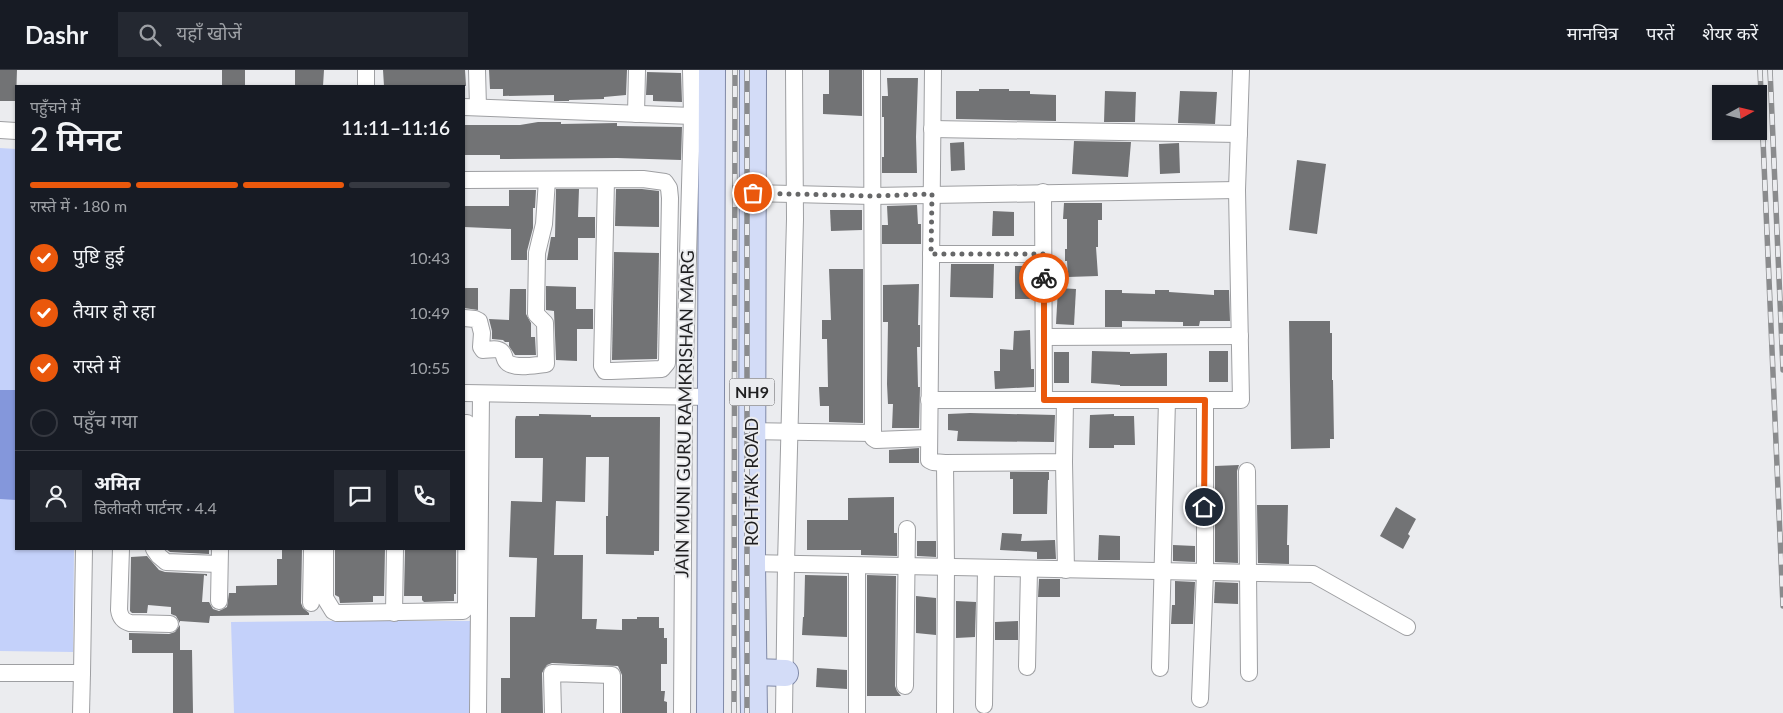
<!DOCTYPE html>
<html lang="hi">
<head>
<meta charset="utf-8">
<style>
  body { margin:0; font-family:Lato,"Noto Sans Devanagari",sans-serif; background:#242831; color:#f1f3f6; height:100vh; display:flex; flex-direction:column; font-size:19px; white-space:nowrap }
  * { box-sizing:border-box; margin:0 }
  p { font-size:16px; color:#9ea1a6 }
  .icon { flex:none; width:28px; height:28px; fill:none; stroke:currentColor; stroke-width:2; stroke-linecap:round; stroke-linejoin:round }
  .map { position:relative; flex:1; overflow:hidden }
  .panel { position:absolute; left:15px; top:15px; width:450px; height:465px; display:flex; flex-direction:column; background:#171b24; border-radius:0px; box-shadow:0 1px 4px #0004 }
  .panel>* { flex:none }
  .needle { width:32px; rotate:82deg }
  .fabs { position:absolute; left:1712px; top:15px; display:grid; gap:10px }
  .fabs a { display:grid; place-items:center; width:55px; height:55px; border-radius:0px; background:#171b24; box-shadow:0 1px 4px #0004; font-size:25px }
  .pin { position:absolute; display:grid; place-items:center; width:42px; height:42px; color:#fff; margin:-21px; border:2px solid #fff; border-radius:50%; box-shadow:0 1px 5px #0007 }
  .courier { position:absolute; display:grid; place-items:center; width:50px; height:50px; margin:-25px; border:4px solid #ea580c; border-radius:50%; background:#fff; color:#222; box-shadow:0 1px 6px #0007 }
  .overview em { font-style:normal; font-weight:600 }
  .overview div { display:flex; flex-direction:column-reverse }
  .overview { display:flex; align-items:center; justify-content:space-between; height:85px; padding:0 15px }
  h1 { font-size:32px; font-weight:600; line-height:38px }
  .bar { display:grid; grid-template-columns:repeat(4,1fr); gap:8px 5px; align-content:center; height:60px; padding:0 15px }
  .bar i { height:6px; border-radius:4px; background:#363941 }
  .bar .selected { background:#ea580c }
  .bar p { grid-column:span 4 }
  .line { display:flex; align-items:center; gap:12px; padding:0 15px; border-top:1px solid #363941 }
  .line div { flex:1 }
  .round { display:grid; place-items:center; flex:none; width:52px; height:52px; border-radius:0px; background:#242831 }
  ol { padding:0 15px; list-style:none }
  li { display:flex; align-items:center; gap:15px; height:55px }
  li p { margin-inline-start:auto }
  li .icon { padding:5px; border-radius:50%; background:#ea580c; color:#fff; stroke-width:4 }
  li:last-child { color:#9ea1a6 }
  li i { width:28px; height:28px; border:2px solid #363941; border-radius:50% }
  header { display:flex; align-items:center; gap:30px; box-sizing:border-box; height:70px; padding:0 25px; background:#171b24; border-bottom:1px solid #363941 }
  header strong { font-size:24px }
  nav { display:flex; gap:28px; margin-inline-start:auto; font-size:18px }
  .search { width:350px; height:45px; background:#242831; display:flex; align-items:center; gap:12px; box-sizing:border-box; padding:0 18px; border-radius:0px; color:#9ea1a6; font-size:19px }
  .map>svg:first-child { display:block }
</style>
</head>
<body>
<header>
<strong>Dashr</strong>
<div class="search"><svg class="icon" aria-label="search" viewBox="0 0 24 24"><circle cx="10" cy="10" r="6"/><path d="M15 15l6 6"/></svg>यहाँ खोजें</div>
<nav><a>मानचित्र</a><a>परतें</a><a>शेयर करें</a></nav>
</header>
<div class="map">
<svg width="1783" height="643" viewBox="0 0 1783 643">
  <rect width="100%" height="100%" fill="#ebecef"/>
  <g fill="#c4d1fa">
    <path d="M0 78 16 79V479H74L73 582 0 581Z"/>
    <path d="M326 551H479L478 643H234L231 552Z"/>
  </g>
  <path fill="#8497db" d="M0 320H16V430L0 429Z"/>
  <g fill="#727375">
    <path d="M0 0H17L16 31H0Z"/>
    <rect x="222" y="0" width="23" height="16"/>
    <path d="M295 0H324L323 16H295Z"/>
    <path d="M383 0H465L466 16H384Z"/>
    <path d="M489 0H627L626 25 604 27V29L569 30V31H554V25L503 26V19H490Z"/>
    <path d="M829 0H862V46L823 44V24H829Z"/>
    <path d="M647 2 681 3 682 32 653 31V25H646Z"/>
    <path d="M887 8H918L916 67 917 103H882V87H884V47H882V26H888Z"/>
    <path d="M979 19H1009V21H1030V24L1056 25V51L956 49V21H979Z"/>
    <path d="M1105 21 1136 22 1135 52H1104Z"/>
    <path d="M1180 21 1217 22 1215 54 1178 53Z"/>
    <path d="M538 52H561V54L617 53V56L682 57 681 90 617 88 500 89V85H464V55H520Z"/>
    <path d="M1074 71 1131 72 1128 107 1072 104Z"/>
    <path d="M964 72 965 100 951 101 950 73Z"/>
    <path d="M1179 73 1180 103 1160 104 1159 74Z"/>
    <path d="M1297 90 1326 94 1317 164 1289 160Z"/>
    <path d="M556 119H579L578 147H595V168H578V190H547L551 167H555Z"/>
    <path d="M616 119H642L659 121V157L615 156Z"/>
    <path d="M509 120H536L535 138H533V158L527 181V190H511V159L464 157V136H509Z"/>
    <path d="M1064 133H1102V150H1098V177H1096L1098 206 1068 207 1067 191H1065V179H1067V149H1063Z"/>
    <path d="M917 135 918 154H921V174H882V155H888L887 136Z"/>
    <path d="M830 140H862V160L831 161Z"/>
    <path d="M993 141 1014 142V166H992Z"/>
    <path d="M614 182 659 183 657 289 612 290Z"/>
    <path d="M951 194H994L993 228 950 227Z"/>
    <path d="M1015 196H1033L1034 229H1015Z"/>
    <path d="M829 199H863V353L829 352V336H820L819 317H828L827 269H822V250H831Z"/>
    <path d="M919 214 918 255H920V277H917L918 317H920L919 358H892L893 334H888L887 314 888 252H883V215Z"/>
    <path d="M546 216 576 217V239H593V259H577V291L556 290 554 241 546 240Z"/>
    <path d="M464 218H478V240L464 238Z"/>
    <path d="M1058 218 1076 219 1074 255 1056 254Z"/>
    <path d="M510 219H526V244L531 253V267H535L536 285H515L509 276V272H505L503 270 492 269V261L489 249 509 250Z"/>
    <path d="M1105 220H1122V223L1155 224V220H1169V222L1214 225V220H1229L1230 251H1200L1199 256H1183V252L1122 251V257H1105Z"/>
    <path d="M1289 251H1330V263H1332V310H1333L1334 369H1330V378L1291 379Z"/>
    <path d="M1030 260 1031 299H1034V317L995 319 994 301H1000V279L1013 280 1014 261Z"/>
    <path d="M1092 281 1130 282V284L1167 283V316H1120V315L1091 313Z"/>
    <rect x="1209" y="281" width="19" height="31"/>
    <rect x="1054" y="282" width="15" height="31"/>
    <path d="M970 343 1055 345 1054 372 957 371 958 361 948 360V344Z"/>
    <path d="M539 344 591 345V347H660L659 481H654V485L606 484V446H608L609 387H586L585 432 556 431 554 485H583L582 549H597L596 559 622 560V549H637V547H659V558H664V568H667V594H661V621H665L664 631 667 632V643H622V605L618 596 552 593 547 595 542 603 543 643H501V608H510V547H535L537 488 509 487 511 431 542 432 543 388H515V350L516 346H539Z"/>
    <path d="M1114 344V346H1134L1135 375H1114V378H1089L1090 345Z"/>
    <path d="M919 378V393H889V380Z"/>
    <path d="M1239 395 1237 401 1238 493 1215 492V396Z"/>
    <path d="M1010 402H1049V410H1048L1047 444H1013V409H1010Z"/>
    <path d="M894 427V463H897V486L861 485V480H807V450H848V428Z"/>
    <path d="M1257 435H1288L1287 475H1289V494L1258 493Z"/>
    <path d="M1396 437 1416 449 1408 464 1410 466 1403 479 1380 466Z"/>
    <path d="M1002 463 1022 464 1021 471 1055 470 1056 489H1037V482L1000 480Z"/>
    <path d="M1099 465 1120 466V490H1098Z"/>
    <path d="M917 471H936V487L917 486Z"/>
    <path d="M1173 475 1195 476V492L1173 491Z"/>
    <path d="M166 479H209V484L170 482Z"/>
    <path d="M282 479H302L301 533 303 538 309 543V545L210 546 209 553 180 551V553L176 546 171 544V537L148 535 147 543H132L130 541 131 487 147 486 159 500 165 502 207 504V506L204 505 202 532H209L213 539 219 541 227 537 229 523H236V516L277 515V489H282Z"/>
    <path d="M335 479H385L384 526H373V532L340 533 339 527 335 525Z"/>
    <path d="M405 479H456V524H454V531L424 532 422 530V526H404Z"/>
    <path d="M805 505 847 506V567L802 565 803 547H804Z"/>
    <path d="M867 505 896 506 895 616 897 621 901 626H867Z"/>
    <path d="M1039 509H1060V527H1038Z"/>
    <path d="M1175 511 1195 512 1193 554H1171L1172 535H1175Z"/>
    <path d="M1215 512 1238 513V534L1214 533Z"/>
    <path d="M916 526 936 528V565L916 563Z"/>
    <path d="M956 531 976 532 975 567 956 568Z"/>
    <path d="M1018 551V570H995V552Z"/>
    <path d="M180 555V580H192L193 643H173V583H132V570H129V563L169 564 175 562Z"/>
    <path d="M817 598 847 600V619L816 617Z"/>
  </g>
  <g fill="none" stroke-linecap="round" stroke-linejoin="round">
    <defs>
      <g id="minor">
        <path d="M366 0V16"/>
        <path d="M477 0 478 37"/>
        <path d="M872 0 873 368 876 370 928 368"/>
        <path d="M933 0 929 390 933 392 945 393 1064 392 1065 330"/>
        <path d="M464 37 692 46"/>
        <path d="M636 44 637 0"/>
        <path d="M932 59 1239 64"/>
        <path d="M0 60 16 61"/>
        <path d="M464 110 643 109 665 112 669 118 670 128 667 293 662 299 611 301H605L602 296 606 110"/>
        <path d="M1043 122 1044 330"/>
        <path d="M753 123 872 126 1237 120"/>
        <path d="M931 184H1043"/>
        <path d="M464 248 475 249 479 251 482 263 481 277 483 280C491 280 501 276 504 286 505 289 505 291 508 293 517 299 535 295 546 294L545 253 536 244 537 183 544 154 547 110"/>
        <path d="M1044 267 1240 266"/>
        <path d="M464 323 711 327"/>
        <path d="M929 330H1241L1237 120 1241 0"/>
        <path d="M752 361 873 363"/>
        <path d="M1064 392 1066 500"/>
        <path d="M1247 401 1249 603"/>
        <path d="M121 479 119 540C120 547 123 551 130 553L170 554"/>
        <path d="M154 479 159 486 166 492 219 494"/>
        <path d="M325 479V528L333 541 337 543 463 541 466 538 467 353H464"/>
        <path d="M752 493 1313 504 1407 557"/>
        <path d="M219 531 220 479"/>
        <path d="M311 533 312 479"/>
        <path d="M394 543 395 479"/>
        <path d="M1027 597 1029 499"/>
        <path d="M1160 598 1167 330"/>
        <path d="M0 603H82L84 479"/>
        <path d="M905 616 907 459"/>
        <path d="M1200 629 1205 502V330"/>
        <path d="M984 635 986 498"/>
        <path d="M81 643 82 603"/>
        <path d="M478 643 481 324"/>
        <path d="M553 643 552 603 612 605V643"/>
        <path d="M682 643 684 326 692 46 691 0"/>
        <path d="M784 643 786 494 795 149 794 0"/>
        <path d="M857 643V496"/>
        <path d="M945 643 946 497 945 393"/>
      </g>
      <g id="primary">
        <path d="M753 0 752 493 754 643"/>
        <path d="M754 602 785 603"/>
        <path d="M710 643 712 0"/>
      </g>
    </defs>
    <use href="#minor" stroke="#9e9fa2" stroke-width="18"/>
    <use href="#primary" stroke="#808aa8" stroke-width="28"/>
    <use href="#minor" stroke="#fff" stroke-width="16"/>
    <use href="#primary" stroke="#d3dcf7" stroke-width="26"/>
    <defs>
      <g id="rail">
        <path d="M747 0V643"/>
        <path d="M1760 0 1783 536"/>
        <path d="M1770 0 1783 300"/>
        <path d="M734 643 735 0"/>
      </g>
    </defs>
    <use href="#rail" stroke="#8a8b8d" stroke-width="5.5"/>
    <use href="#rail" stroke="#ebecef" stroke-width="4" stroke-dasharray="11" stroke-linecap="butt"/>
  </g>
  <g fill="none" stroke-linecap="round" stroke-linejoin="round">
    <path stroke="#666768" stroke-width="5" stroke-dasharray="0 9" d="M753 123 872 126 932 124 931 184H1044V208"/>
    <path stroke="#ea580c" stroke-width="6" d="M1044 208V330H1205L1204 437"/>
  </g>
  <g text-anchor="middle" stroke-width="4" stroke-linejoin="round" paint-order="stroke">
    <rect fill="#ebecef" stroke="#5c5c5e" stroke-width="1" x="729.5" y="308.5" width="45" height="27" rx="4"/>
    <g font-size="16" font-weight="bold" fill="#1f1f20">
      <text x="752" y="328">NH9</text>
    </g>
    <g font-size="18" fill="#1f1f20" stroke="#ebecef">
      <text transform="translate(685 344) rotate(-89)" y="6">JAIN MUNI GURU RAMKRISHAN MARG</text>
      <text transform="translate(752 412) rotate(-90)" y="6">ROHTAK ROAD</text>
    </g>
  </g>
</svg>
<div class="fabs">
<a><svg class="needle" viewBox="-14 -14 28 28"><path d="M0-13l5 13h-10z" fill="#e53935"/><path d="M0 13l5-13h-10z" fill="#9ea1a6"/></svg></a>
</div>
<div class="pin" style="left:753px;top:123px;background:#ea580c"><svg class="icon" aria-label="bag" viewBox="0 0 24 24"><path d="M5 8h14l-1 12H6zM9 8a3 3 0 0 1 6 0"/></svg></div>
<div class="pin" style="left:1204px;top:437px;background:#1f2937"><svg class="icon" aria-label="home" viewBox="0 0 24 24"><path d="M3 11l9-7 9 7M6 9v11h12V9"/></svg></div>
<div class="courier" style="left:1044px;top:208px"><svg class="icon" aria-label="bike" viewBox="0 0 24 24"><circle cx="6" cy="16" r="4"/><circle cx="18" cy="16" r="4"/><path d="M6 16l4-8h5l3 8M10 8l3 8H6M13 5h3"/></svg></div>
<section class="panel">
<div class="overview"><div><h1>2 मिनट</h1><p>पहुँचने में</p></div><em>11:11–11:16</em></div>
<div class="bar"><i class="selected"></i><i class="selected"></i><i class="selected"></i><i></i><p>रास्ते में · 180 m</p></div>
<ol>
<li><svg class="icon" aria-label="check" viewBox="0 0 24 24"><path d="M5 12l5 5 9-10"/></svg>पुष्टि हुई<p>10:43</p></li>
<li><svg class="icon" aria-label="check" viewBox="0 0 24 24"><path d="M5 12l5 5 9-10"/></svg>तैयार हो रहा<p>10:49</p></li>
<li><svg class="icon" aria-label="check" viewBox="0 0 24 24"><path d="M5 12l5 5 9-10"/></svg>रास्ते में<p>10:55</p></li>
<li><i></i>पहुँच गया</li>
</ol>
<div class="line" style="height:90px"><a class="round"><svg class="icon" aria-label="person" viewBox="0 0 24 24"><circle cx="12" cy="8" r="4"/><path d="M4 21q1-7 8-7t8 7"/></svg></a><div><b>अमित</b><p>डिलीवरी पार्टनर · 4.4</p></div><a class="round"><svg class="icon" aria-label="chat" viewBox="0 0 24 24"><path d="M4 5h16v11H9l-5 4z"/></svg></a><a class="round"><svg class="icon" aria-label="phone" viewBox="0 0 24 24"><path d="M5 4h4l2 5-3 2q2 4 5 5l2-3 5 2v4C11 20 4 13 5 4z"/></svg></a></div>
</section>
</div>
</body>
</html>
